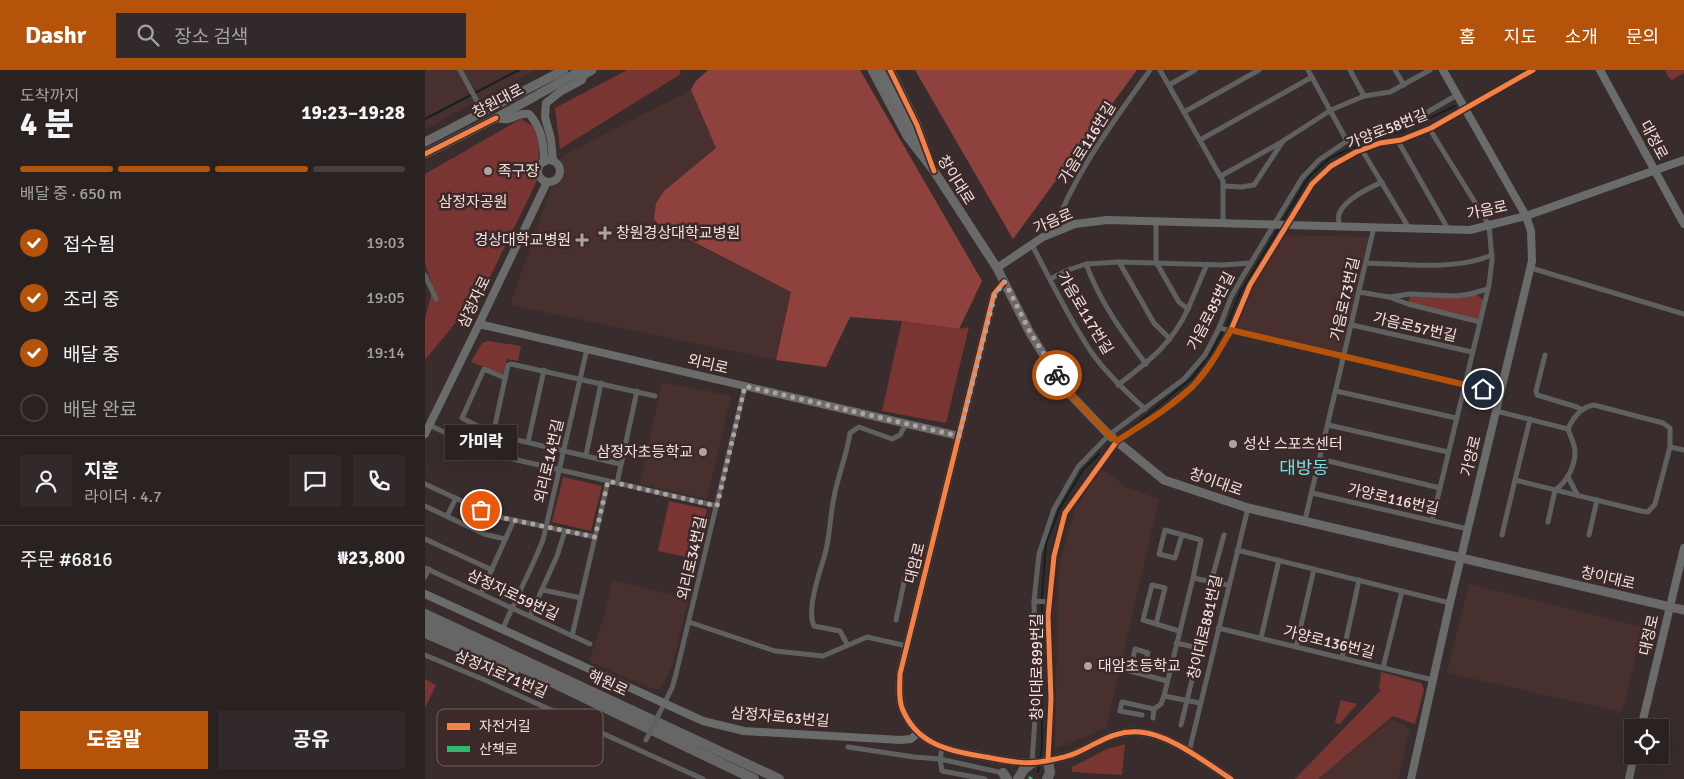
<!DOCTYPE html>
<html lang="ko">
<head>
<meta charset="utf-8">
<style>
  body { margin:0; font-family:Signika,"Noto Sans KR",sans-serif; background:#322a2a; color:#f1f3f6; height:100vh; display:flex; flex-direction:column; font-size:19px; white-space:nowrap }
  * { box-sizing:border-box; margin:0 }
  p { font-size:16px; color:#a5a4a5 }
  .icon { flex:none; width:28px; height:28px; fill:none; stroke:currentColor; stroke-width:2; stroke-linecap:round; stroke-linejoin:round }
  .map { position:relative; flex:1; overflow:hidden }
  .details { display:flex; flex-direction:column; background:#2a2221; width:425px }
  .details>* { flex:none }
  .tools { position:absolute; left:1199px; top:649px; display:grid; gap:10px }
  .tools a { display:grid; place-items:center; width:45px; height:45px; border-radius:0px; background:#2a2221; box-shadow:0 5px 20px #0002,0 0 0 1px #463f3f; font-size:25px }
  .pin { position:absolute; display:grid; place-items:center; width:42px; height:42px; color:#fff; margin:-21px; border:2px solid #fff; border-radius:50%; box-shadow:0 1px 5px #0007 }
  .courier { position:absolute; display:grid; place-items:center; width:50px; height:50px; margin:-25px; border:4px solid #b45309; border-radius:50%; background:#fff; color:#222; box-shadow:0 1px 6px #0007 }
  .bubble { position:absolute; height:35px; border-radius:0px; background:#2a2221; box-shadow:0 5px 20px #0002,0 0 0 1px #463f3f; font-size:16px; font-weight:800; line-height:35px; text-align:center }
  .headline em { font-style:normal; font-weight:800 }
  .headline div { display:flex; flex-direction:column-reverse }
  .headline { display:flex; align-items:center; justify-content:space-between; height:85px; padding:0 20px }
  h1 { font-size:32px; font-weight:800; line-height:38px }
  .bar { display:grid; grid-template-columns:repeat(4,1fr); gap:8px 5px; align-content:center; height:60px; padding:0 20px }
  .bar i { height:6px; border-radius:4px; background:#463f3f }
  .bar .selected { background:#b45309 }
  .bar p { grid-column:span 4 }
  .line { display:flex; align-items:center; gap:12px; padding:0 20px; border-top:1px solid #463f3f }
  .line div { flex:1 }
  .round { display:grid; place-items:center; flex:none; width:52px; height:52px; border-radius:0px; background:#322a2a }
  ol { padding:0 20px; list-style:none }
  li { display:flex; align-items:center; gap:15px; height:55px }
  li p { margin-inline-start:auto }
  li .icon { padding:5px; border-radius:50%; background:#b45309; color:#fff; stroke-width:4 }
  li:last-child { color:#a5a4a5 }
  li i { width:28px; height:28px; border:2px solid #463f3f; border-radius:50% }
  .cta { display:flex; gap:10px; margin-top:auto; padding:10px 20px }
  .cta a { flex:1; height:58px; border-radius:0px; background:#b45309; color:#fff; font-size:20px; font-weight:800; line-height:58px; text-align:center }
  .cta a+a { background:#322a2a; color:#f1f3f6 }
  header { display:flex; align-items:center; gap:30px; box-sizing:border-box; height:70px; padding:0 25px; background:#b45309; color:#fff }
  header strong { font-size:24px }
  nav { display:flex; gap:28px; margin-inline-start:auto; font-size:18px }
  .search { width:350px; height:45px; background:#322a2a; display:flex; align-items:center; gap:12px; box-sizing:border-box; padding:0 18px; border-radius:0px; color:#a5a4a5; font-size:19px }
  main { display:flex; flex:1; min-height:0 }
  .map>svg:first-child { display:block }
</style>
</head>
<body>
<header>
<strong>Dashr</strong>
<div class="search"><svg class="icon" aria-label="search" viewBox="0 0 24 24"><circle cx="10" cy="10" r="6"/><path d="M15 15l6 6"/></svg>장소 검색</div>
<nav><a>홈</a><a>지도</a><a>소개</a><a>문의</a></nav>
</header>
<main>
<section class="details">
<div class="headline"><div><h1>4 분</h1><p>도착까지</p></div><em>19:23–19:28</em></div>
<div class="bar"><i class="selected"></i><i class="selected"></i><i class="selected"></i><i></i><p>배달 중 · 650 m</p></div>
<ol>
<li><svg class="icon" aria-label="check" viewBox="0 0 24 24"><path d="M5 12l5 5 9-10"/></svg>접수됨<p>19:03</p></li>
<li><svg class="icon" aria-label="check" viewBox="0 0 24 24"><path d="M5 12l5 5 9-10"/></svg>조리 중<p>19:05</p></li>
<li><svg class="icon" aria-label="check" viewBox="0 0 24 24"><path d="M5 12l5 5 9-10"/></svg>배달 중<p>19:14</p></li>
<li><i></i>배달 완료</li>
</ol>
<div class="line" style="height:90px"><a class="round"><svg class="icon" aria-label="person" viewBox="0 0 24 24"><circle cx="12" cy="8" r="4"/><path d="M4 21q1-7 8-7t8 7"/></svg></a><div><b>지훈</b><p>라이더 · 4.7</p></div><a class="round"><svg class="icon" aria-label="chat" viewBox="0 0 24 24"><path d="M4 5h16v11H9l-5 4z"/></svg></a><a class="round"><svg class="icon" aria-label="phone" viewBox="0 0 24 24"><path d="M5 4h4l2 5-3 2q2 4 5 5l2-3 5 2v4C11 20 4 13 5 4z"/></svg></a></div>
<div class="line" style="height:65px"><div>주문 #6816</div><b>₩23,800</b></div>
<div class="cta"><a>도움말</a><a>공유</a></div>
</section>
<div class="map">
<svg width="1259" height="709" viewBox="0 0 1259 709">
  <rect width="100%" height="100%" fill="#382d2c"/>
  <g fill="#48302e">
    <path d="M0 0H110L0 59Z"/>
    <path d="M266 20 291 78 240 120 229 149 234 155 366 222 351 290 85 235 137 86Z"/>
    <path d="M859 165 944 167 918 283 811 259 829 214Z"/>
    <path d="M237 312 306 326 282 429 215 414Z"/>
    <path d="M676 399 701 417 734 429 681 658 630 679 633 517 635 491 650 439Z"/>
    <path d="M187 510 263 529 247 596 236 618 230 620 164 591 180 543Z"/>
    <path d="M1044 514 1218 557 1197 642 1022 603Z"/>
    <path d="M967 649 985 659 973 709H893Z"/>
  </g>
  <g fill="#793532">
    <path d="M202 0H254L256 4 135 79 130 38Z"/>
    <path d="M1240 0H1259V3L1247 10 1244 8Z"/>
    <path d="M96 49 109 57 115 70 111 113 60 217 0 290V248L8 219 0 193V104Z"/>
    <path d="M1049 223 1060 231 1055 252 983 234 985 224 1017 226Z"/>
    <path d="M477 251 534 259 544 257 521 353 457 341Z"/>
    <path d="M63 271 96 276 93 291 82 289 78 304 46 292 57 273Z"/>
    <path d="M138 407 177 416 166 461 127 452Z"/>
    <path d="M244 431 282 439 271 489 233 481Z"/>
    <path d="M956 602 996 613 999 619 990 654 968 646 893 709H870L956 620 954 619Z"/>
    <path d="M0 609 11 615 0 638Z"/>
    <path d="M916 630 932 634 915 654 910 653Z"/>
    <path d="M700 674 697 705 647 702V697L682 679Z"/>
  </g>
  <g fill="#8f413d">
    <path d="M283 0H435L557 211 534 259 477 251 425 247 401 297 351 290 366 222 232 153 229 149 231 133 240 120 291 78 266 20 270 12Z"/>
    <path d="M490 0H712L588 169Z"/>
  </g>
  <g fill="none" stroke-linecap="round" stroke-linejoin="round">
    <g stroke="#122122" stroke-width="2">
      <path d="M0 49 94 0"/>
      <path d="M857 152 884 107 905 88 944 70 960 65 976 62 1030 36"/>
      <path d="M710 355 767 308 785 284 803 253 815 223 855 156"/>
      <path d="M615 689 617 678V526L621 473 635 438 658 400 674 384"/>
      <path d="M613 702 614 694"/>
    </g>
    <g stroke="#5f6161" stroke-width="5">
      <path d="M35 0 58 42"/>
      <path d="M735 0 798 111V153"/>
      <path d="M883 0 922 71"/>
      <path d="M925 0 939 26"/>
      <path d="M970 0 979 15"/>
      <path d="M744 15 770 0"/>
      <path d="M759 42 834 0"/>
      <path d="M1004 58 1064 155 1067 190 1064 215 1007 451"/>
      <path d="M775 70 887 7"/>
      <path d="M973 71 1023 159"/>
      <path d="M937 80 984 158"/>
      <path d="M796 106 855 73"/>
      <path d="M798 116 816 117 829 115 858 71 906 40 939 26 965 22 1005 0"/>
      <path d="M914 156C914 153 913 147 914 144 920 129 944 118 957 112"/>
      <path d="M628 163C649 103 689 51 725 0"/>
      <path d="M607 175C626 211 644 249 667 283 682 304 701 322 720 339"/>
      <path d="M694 192 729 253 745 269"/>
      <path d="M941 193C980 194 1031 201 1067 185"/>
      <path d="M661 194C675 232 697 262 721 294"/>
      <path d="M1106 198 1259 244"/>
      <path d="M0 205 11 229"/>
      <path d="M625 209 643 200 661 194 694 192 797 195 826 193"/>
      <path d="M934 222 964 227 983 234 1055 252"/>
      <path d="M964 227 985 224 1031 226 1045 224 1063 219"/>
      <path d="M763 239 782 194"/>
      <path d="M927 255 1047 282"/>
      <path d="M794 258 919 286 1076 323"/>
      <path d="M1120 285 1111 321 1112 325 1152 337 1157 340"/>
      <path d="M80 308 59 299 37 348 68 364 79 367 195 394"/>
      <path d="M693 315C724 291 746 275 763 239L754 232 731 192V151"/>
      <path d="M911 321 1031 348"/>
      <path d="M1071 341 1143 359"/>
      <path d="M1105 349 1090 410 1216 441 1223 442 1230 434 1245 377"/>
      <path d="M4 355 66 384 292 436"/>
      <path d="M903 355 1023 382"/>
      <path d="M103 372 119 300"/>
      <path d="M64 383 83 295 86 294 230 326"/>
      <path d="M161 385 176 313"/>
      <path d="M895 389 1015 418"/>
      <path d="M1143 407 1153 426"/>
      <path d="M192 413 212 321"/>
      <path d="M0 414 69 446 170 467"/>
      <path d="M887 423 1043 459"/>
      <path d="M0 436 59 464 80 469"/>
      <path d="M22 446 31 428"/>
      <path d="M880 450 949 157"/>
      <path d="M1123 452 1130 420C1142 412 1150 396 1150 382 1150 374 1145 366 1143 359 1148 348 1156 337 1169 335L1238 353 1245 358V377L1259 380"/>
      <path d="M757 465 750 488 734 484 740 460 776 470 768 508 803 515"/>
      <path d="M1077 465 1090 410"/>
      <path d="M1164 465 1172 430"/>
      <path d="M0 469 67 500"/>
      <path d="M812 480 1025 533"/>
      <path d="M0 498 165 574"/>
      <path d="M0 507 4 499"/>
      <path d="M786 512 799 465"/>
      <path d="M118 520 156 528"/>
      <path d="M56 523 89 450"/>
      <path d="M609 531 624 532"/>
      <path d="M105 546 132 486 140 461"/>
      <path d="M471 550 481 503"/>
      <path d="M264 552 350 581 398 586 442 567 482 576"/>
      <path d="M731 554 740 518 727 515 718 550 754 561"/>
      <path d="M793 558 1008 610"/>
      <path d="M77 560 110 489 118 470 162 279"/>
      <path d="M147 566 183 411"/>
      <path d="M836 568 854 490"/>
      <path d="M751 573 774 578 789 519"/>
      <path d="M422 574 415 561 389 556C381 539 395 502 400 484 405 466 405 446 409 427 413 405 422 385 425 363L434 357 467 369 475 365 481 354"/>
      <path d="M871 577 889 499"/>
      <path d="M0 585 62 611 278 709"/>
      <path d="M917 588 934 510"/>
      <path d="M958 598 977 521"/>
      <path d="M717 604 723 583 710 579 705 601 742 611"/>
      <path d="M739 626 775 633"/>
      <path d="M717 645 695 641 697 632 729 639"/>
      <path d="M233 646 247 618 251 604 320 316"/>
      <path d="M728 648 729 639 736 634 739 626 768 508"/>
      <path d="M756 655 773 585"/>
      <path d="M423 677 489 687 515 689 578 703"/>
      <path d="M517 678 515 689 517 701 560 709"/>
      <path d="M764 682 823 438"/>
      <path d="M623 690 626 629 623 546 629 486 640 443 692 371 740 339 768 316 789 289 806 260 825 215 887 114 906 96 931 82 955 73 976 70 1006 58 1108 0"/>
      <path d="M607 693 611 633 609 531 614 484 629 439 653 397 684 365 759 309 780 285 794 258 806 227 818 206 877 108 894 90 922 71 949 60 979 54 1001 43 1032 25"/>
    </g>
    <g stroke="#6a6c6c" stroke-width="8">
      <path d="M455 0 497 80"/>
      <path d="M1175 0 1259 154"/>
      <path d="M71 48C89 53 90 42 104 44 117 58 119 74 119 92"/>
      <circle cx="124" cy="101" r="11"/>
      <path d="M128 91 126 69 120 47 121 33 135 22 157 10 158 7"/>
      <path d="M572 198 618 167 650 154 682 150 1045 160 1101 146 1259 90"/>
      <path d="M579 212 569 224 475 604C475 614 473 627 477 638 492 676 526 681 561 687 582 691 601 695 621 691 631 689 642 687 651 683 674 673 688 660 715 662 745 664 781 693 806 709"/>
      <path d="M54 254 534 366"/>
      <path d="M0 364 54 254 122 112"/>
      <path d="M0 524 278 651 319 661 476 670 486 669 493 663"/>
      <path d="M1216 658 1259 478"/>
      <path d="M986 709 1025 533 1107 191 1106 161 1101 146 1018 0"/>
      <path d="M1204 709 1209 685"/>
    </g>
    <g stroke="#696969" stroke-width="9">
      <path d="M447 0 482 66 509 101 572 198 605 263 639 318 684 365 739 410 823 438 1259 540"/>
      <path d="M465 0 492 55 505 92"/>
      <path d="M153 8 167 0"/>
      <path d="M0 72 139 0"/>
      <path d="M0 84 71 48 157 0"/>
    </g>
    <g stroke="#676667" stroke-width="10">
      <path d="M0 544 354 709"/>
      <path d="M0 553 70 585 329 709"/>
      <path d="M0 563 89 601"/>
      <path d="M578 703 582 709"/>
      <path d="M593 709 599 699 607 693"/>
      <path d="M622 709 625 703 623 690"/>
    </g>
    <path stroke="#5f6161" stroke-width="5" d="M221 670 233 646"/>
    <path stroke="#33b770" stroke-width="4" stroke-dasharray="8 4" stroke-linecap="butt" d="M605 709 606 707"/>
    <defs>
      <g id="cycleway">
        <path d="M465 0 492 55 509 101"/>
        <path d="M0 84 71 48"/>
        <path d="M579 212 569 224 475 604C475 614 473 627 477 638 492 676 526 681 561 687 582 691 601 695 621 691 631 689 642 687 651 683 674 673 688 660 715 662 745 664 781 693 806 709"/>
        <path d="M623 690 626 629 623 546 629 486 640 443 692 371 740 339 768 316 789 289 806 260 825 215 887 114 906 96 931 82 955 73 976 70 1006 58 1108 0"/>
      </g>
    </defs>
    <use href="#cycleway" stroke="#3c2928" stroke-width="8"/>
    <use href="#cycleway" stroke="#f48246" stroke-width="5"/>
  </g>
  <g fill="none" stroke-linecap="round" stroke-linejoin="round">
    <path stroke="#afa3a2" stroke-width="5" stroke-dasharray="0 9" d="M56 440 69 446 170 467 183 411 292 436 320 316 534 366 570 224 580 212 605 262 632 305"/>
    <path stroke="#b45309" stroke-width="6" d="M632 305 639 318 684 365 692 371C718 354 745 338 767 317 783 301 795 279 806 260L1058 319"/>
  </g>
  <g fill="#afa3a2" stroke="#3c2928" stroke-width="2">
    <circle cx="63" cy="101" r="5"/>
    <path d="M177.5 155.5h5v5h5v5h-5v5h-5v-5h-5v-5h5z"/>
    <path d="M154.5 162.5h5v5h5v5h-5v5h-5v-5h-5v-5h5z"/>
    <circle cx="808" cy="374" r="5"/>
    <circle cx="278" cy="382" r="5"/>
    <circle cx="663" cy="596" r="5"/>
  </g>
  <g text-anchor="middle" stroke-width="5" stroke-linejoin="round" paint-order="stroke">
    <g font-size="15" fill="#efe2e1" stroke="#3c2928">
      <text transform="translate(73 31) rotate(-28)" y="5">창원대로</text>
      <text transform="translate(962 59) rotate(-21)" y="5">가양로58번길</text>
      <text transform="translate(1229 70) rotate(62)" y="5">대정로</text>
      <text transform="translate(662 73) rotate(-58)" y="5">가음로116번길</text>
      <text transform="translate(531 110) rotate(58)" y="5">창이대로</text>
      <text transform="translate(1062 140) rotate(-12)" y="5">가음로</text>
      <text transform="translate(628 151) rotate(-23)" y="5">가음로</text>
      <text transform="translate(920 229) rotate(-77)" y="5">가음로73번길</text>
      <text transform="translate(49 232) rotate(-64)" y="5">삼정자로</text>
      <text transform="translate(786 241) rotate(-63)" y="5">가음로85번길</text>
      <text transform="translate(660 243) rotate(59)" y="5">가음로117번길</text>
      <text transform="translate(990 257) rotate(13)" y="5">가음로57번길</text>
      <text transform="translate(283 294) rotate(13)" y="5">외리로</text>
      <text transform="translate(1046 386) rotate(-76)" y="5">가양로</text>
      <text transform="translate(124 391) rotate(-77)" y="5">외리로14번길</text>
      <text transform="translate(791 412) rotate(19)" y="5">창이대로</text>
      <text transform="translate(968 429) rotate(13)" y="5">가양로116번길</text>
      <text transform="translate(267 488) rotate(-77)" y="5">외리로34번길</text>
      <text transform="translate(490 493) rotate(-76)" y="5">대암로</text>
      <text transform="translate(1183 508) rotate(13)" y="5">창이대로</text>
      <text transform="translate(88 525) rotate(25)" y="5">삼정자로59번길</text>
      <text transform="translate(780 557) rotate(-77)" y="5">창이대로881번길</text>
      <text transform="translate(1224 565) rotate(-77)" y="5">대정로</text>
      <text transform="translate(904 572) rotate(14)" y="5">가양로136번길</text>
      <text transform="translate(612 597) rotate(-90)" y="5">창이대로899번길</text>
      <text transform="translate(76 604) rotate(23)" y="5">삼정자로71번길</text>
      <text transform="translate(183 613) rotate(25)" y="5">해원로</text>
      <text transform="translate(355 647) rotate(5)" y="5">삼정자로63번길</text>
    </g>
    <g font-size="15" fill="#efe2e1" stroke="#3c2928" text-anchor="start">
      <text x="73" y="106">족구장</text>
      <text x="191" y="168">창원경상대학교병원</text>
      <text x="146" y="175" text-anchor="end">경상대학교병원</text>
      <text x="818" y="379">성산 스포츠센터</text>
      <text x="268" y="387" text-anchor="end">삼정자초등학교</text>
      <text x="673" y="601">대암초등학교</text>
    </g>
    <g font-size="15" fill="#f4d9d6" stroke="#3c2928">
      <text x="48" y="137">삼정자공원</text>
    </g>
    <g font-size="18" fill="#74dfe9" stroke="#3c2928">
      <text x="879" y="404">대방동</text>
    </g>
  </g>
  <rect x="12" y="639" width="166" height="57" rx="8" fill="#3c2928" stroke="#726060" stroke-width="1"/>
  <rect x="22" y="653" width="23" height="7" fill="#f48246"/>
  <rect x="22" y="676" width="23" height="6" fill="#33b770"/>
  <g font-size="14" fill="#efe2e1">
    <text x="54" y="661">자전거길</text>
    <text x="54" y="684">산책로</text>
  </g>
</svg>
<div class="tools">
<a><svg class="icon" aria-label="locate" viewBox="0 0 24 24"><circle cx="12" cy="12" r="6"/><path d="M12 2v4M12 18v4M2 12h4M18 12h4"/></svg></a>
</div>
<div class="pin" style="left:56px;top:440px;background:#ea580c"><svg class="icon" aria-label="bag" viewBox="0 0 24 24"><path d="M5 8h14l-1 12H6zM9 8a3 3 0 0 1 6 0"/></svg></div>
<div class="pin" style="left:1058px;top:319px;background:#1f2937"><svg class="icon" aria-label="home" viewBox="0 0 24 24"><path d="M3 11l9-7 9 7M6 9v11h12V9"/></svg></div>
<div class="courier" style="left:632px;top:305px"><svg class="icon" aria-label="bike" viewBox="0 0 24 24"><circle cx="6" cy="16" r="4"/><circle cx="18" cy="16" r="4"/><path d="M6 16l4-8h5l3 8M10 8l3 8H6M13 5h3"/></svg></div>
<div class="bubble" style="left:20px;top:355px;width:72px">가미락</div>
</div>
</main>
</body>
</html>
